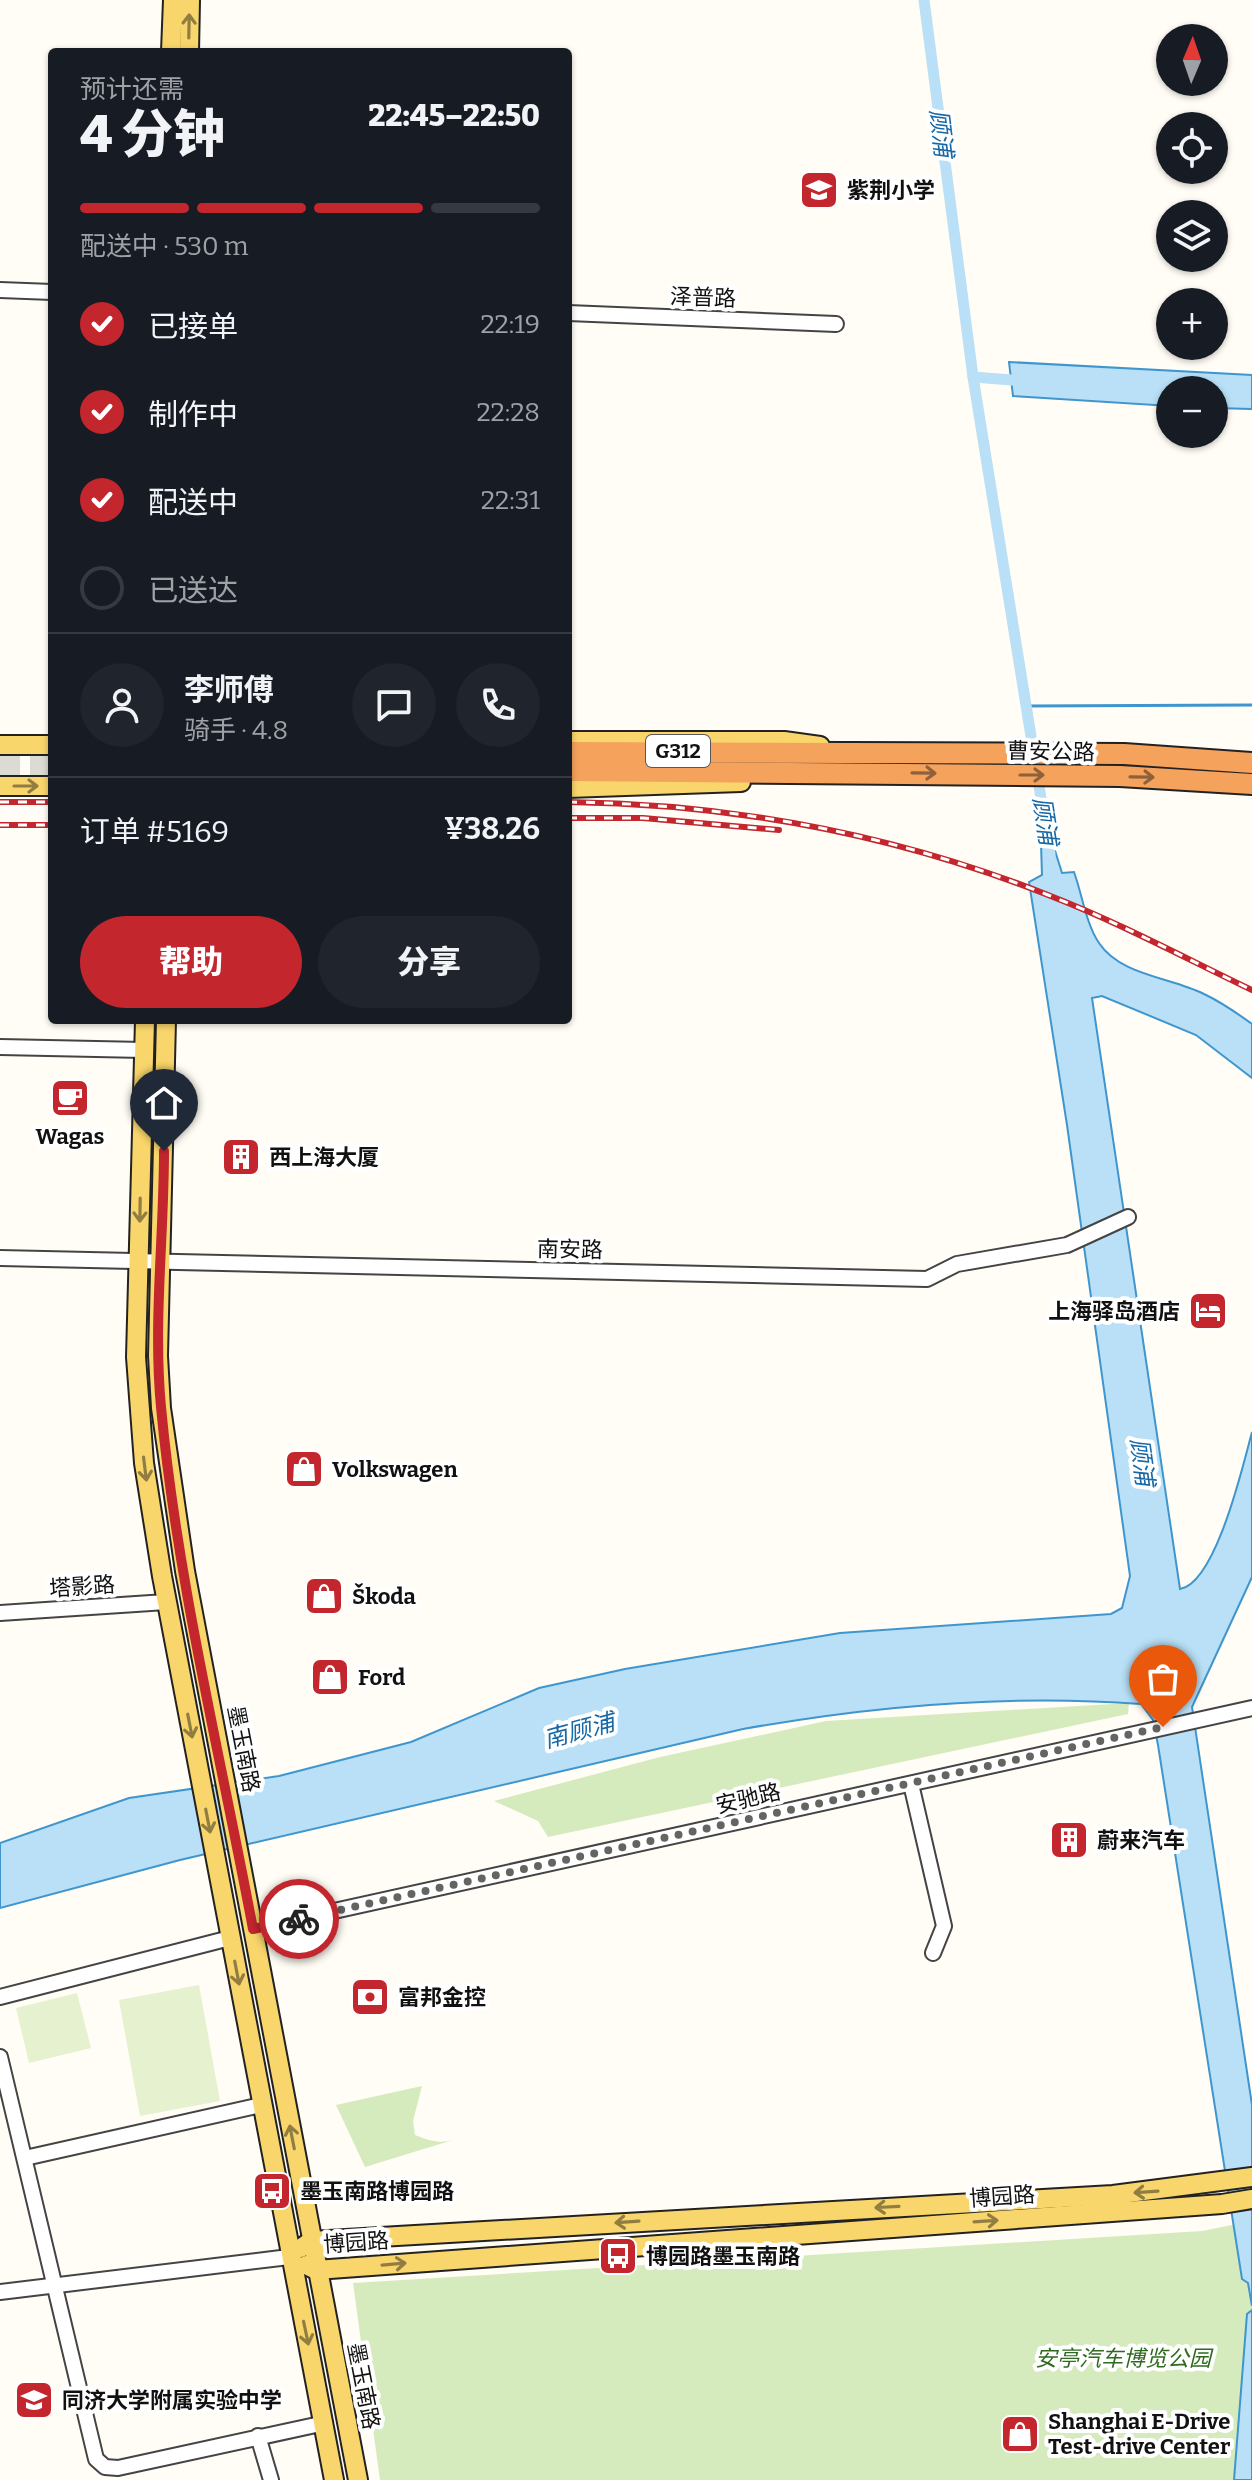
<!DOCTYPE html>
<html lang="zh">
<head>
<meta charset="utf-8">
<style>
  body { margin:0; font-family:Bitter,"Noto Sans SC",serif; background:#20242c; color:#f1f3f6; height:100vh; display:flex; flex-direction:column; font-size:30px; white-space:nowrap }
  * { box-sizing:border-box; margin:0 }
  p { font-size:26px; color:#9ea1a6 }
  .icon { flex:none; width:44px; height:44px; fill:none; stroke:currentColor; stroke-width:2; stroke-linecap:round; stroke-linejoin:round }
  .map { position:relative; flex:1; overflow:hidden }
  .sheet { position:absolute; left:48px; top:48px; width:524px; height:976px; display:flex; flex-direction:column; background:#171b24; border-radius:8px; box-shadow:0 2px 6px #0004 }
  .sheet>* { flex:none }
  .needle { width:52px; rotate:2deg }
  .buttons { position:absolute; left:1156px; top:24px; display:grid; gap:16px }
  .buttons a { display:grid; place-items:center; width:72px; height:72px; border-radius:50%; background:#171b24; box-shadow:0 2px 6px #0004; font-size:40px }
  .pin { position:absolute; display:grid; place-items:center; width:68px; height:68px; color:#fff; margin:-82px -34px; border-radius:50% 50% 50% 0; rotate:-45deg; box-shadow:0 0 8px #0007 }
  .pin .icon { rotate:45deg }
  .courier { position:absolute; display:grid; place-items:center; width:80px; height:80px; margin:-40px; border:6px solid #c4262e; border-radius:50%; background:#fff; color:#222; box-shadow:0 2px 10px #0007 }
  .headline em { font-style:normal; font-weight:800 }
  .headline div { display:flex; flex-direction:column-reverse }
  .headline { display:flex; align-items:center; justify-content:space-between; height:136px; padding:0 32px }
  h1 { font-size:52px; font-weight:800; line-height:60px }
  .bar { display:grid; grid-template-columns:repeat(4,1fr); gap:12px 8px; align-content:center; height:96px; padding:0 32px }
  .bar i { height:10px; border-radius:6px; background:#363941 }
  .bar .on { background:#c4262e }
  .bar p { grid-column:span 4 }
  .line { display:flex; align-items:center; gap:20px; padding:0 32px; border-top:2px solid #363941 }
  .line div { flex:1 }
  .round { display:grid; place-items:center; flex:none; width:84px; height:84px; border-radius:42px; background:#20242c }
  ol { padding:0 32px; list-style:none }
  li { display:flex; align-items:center; gap:24px; height:88px }
  li p { margin-inline-start:auto }
  li .icon { padding:8px; border-radius:50%; background:#c4262e; color:#fff; stroke-width:4 }
  li:last-child { color:#9ea1a6 }
  li i { width:44px; height:44px; border:4px solid #363941; border-radius:50% }
  .cta { display:flex; gap:16px; margin-top:auto; padding:16px 32px }
  .cta a { flex:1; height:92px; border-radius:48px; background:#c4262e; color:#fff; font-size:32px; font-weight:800; line-height:92px; text-align:center }
  .cta a+a { background:#20242c; color:#f1f3f6 }
  .map>svg:first-child { display:block }
</style>
</head>
<body>
<div class="map">
<svg width="1252" height="2480" viewBox="0 0 1252 2480">
  <rect width="100%" height="100%" fill="#fffdf5"/>
  <g fill="#d5ebbd">
    <path d="M1129 1703 1128 1714 548 1837 538 1821 494 1801 660 1757 826 1721Z"/>
    <path d="M422 2086 413 2121 415 2135C428 2140 437 2144 453 2140L365 2167 336 2105Z"/>
    <path d="M1252 2221V2480H380L353 2283 1202 2231Z"/>
  </g>
  <g fill="#e6f2cf">
    <path d="M199 1985 220 2101 140 2116 119 2000Z"/>
    <path d="M77 1993 91 2048 29 2063 16 2008Z"/>
  </g>
  <g fill="#b9e0f7" stroke="#3f96cf" stroke-width="2">
    <path d="M1009 362 1252 375V409L1214 408V390H1170V406L1013 396Z"/>
    <path d="M1052 841 1062 873 1074 872C1082 894 1086 924 1099 943 1121 976 1171 977 1204 994 1221 1002 1237 1013 1252 1024V1078L1196 1035 1102 996 1092 998 1180 1589C1216 1583 1243 1465 1252 1432V1577L1192 1707 1252 2105V2306L1248 2283 1242 2279 1158 1745 1153 1720 1141 1704C1009 1694 872 1706 743 1729L180 1860 0 1908V1843L129 1798 279 1776 411 1742 539 1688 625 1669 840 1633 1111 1614 1122 1608 1130 1576 1067 1125 1029 882 1042 875 1041 844Z"/>
    <path d="M1252 2310V2480H1234L1247 2314Z"/>
  </g>
  <g fill="none" stroke-linecap="round" stroke-linejoin="round">
    <path stroke="#3f96cf" stroke-width="3" d="M1026 706 1252 705"/>
    <g stroke="#b9e0f7" stroke-width="11">
      <path d="M924 0 973 377 1050 854"/>
      <path d="M973 377 1024 381"/>
    </g>
    <g stroke="#dbdad3" stroke-width="20" stroke-dasharray="20 10" stroke-linecap="butt">
      <path d="M0 756 52 755"/>
      <path d="M0 772H52"/>
    </g>
    <defs>
      <g id="minor">
        <path d="M0 290 52 292"/>
        <path d="M568 313 836 324"/>
        <path d="M0 1047 144 1050"/>
        <path d="M0 1258 927 1279 957 1264 1067 1245 1128 1217"/>
        <path d="M0 1613 166 1602"/>
        <path d="M911 1784 944 1926 933 1953"/>
        <path d="M253 1929 1252 1708"/>
        <path d="M0 1997 230 1938"/>
        <path d="M0 2057 96 2459 105 2467 118 2468 325 2423"/>
        <path d="M25 2158 261 2105"/>
        <path d="M0 2292 289 2257"/>
        <path d="M258 2436 271 2480"/>
      </g>
      <g id="major">
        <path d="M171 52 173 0"/>
        <path d="M189 52 190 0"/>
        <path d="M568 741H784L820 746"/>
        <path d="M0 745H52"/>
        <path d="M0 786H52"/>
        <path d="M568 788 741 782"/>
        <path d="M145 1020 136 1357 144 1463 162 1576 334 2480"/>
        <path d="M166 1020 158 1356 161 1408 185 1571 358 2480"/>
        <path d="M301 2248 311 2241 1113 2195 1252 2177"/>
        <path d="M306 2265 316 2270 1222 2204 1252 2199"/>
      </g>
      <g id="highway">
        <path d="M568 752 1124 754 1252 763"/>
        <path d="M568 771 1120 776 1252 784"/>
      </g>
    </defs>
    <use href="#minor" stroke="#444" stroke-width="18"/>
    <use href="#major" stroke="#222" stroke-width="22"/>
    <use href="#highway" stroke="#222" stroke-width="24"/>
    <use href="#minor" stroke="#fff" stroke-width="14"/>
    <use href="#major" stroke="#f9d66b" stroke-width="18"/>
    <use href="#highway" stroke="#f5a25d" stroke-width="20"/>
    <defs>
      <g id="rail">
        <path d="M0 802H52"/>
        <path d="M568 802C734 804 894 834 1048 895 1118 922 1185 958 1252 990"/>
        <path d="M568 818H643L779 830"/>
        <path d="M0 825H52"/>
      </g>
    </defs>
    <use href="#rail" stroke="#c4262e" stroke-width="6"/>
    <use href="#rail" stroke="#fff" stroke-width="3" stroke-dasharray="9" stroke-linecap="butt"/>
  </g>
  <defs><path id="oneway-shaft" d="M-6 0H5M1.5-3L5.5 0L1.5 3" fill="none" stroke-width="1.6" stroke-linecap="round" stroke-linejoin="round" transform="scale(2)"/></defs>
  <g stroke="#917d42">
    <use href="#oneway-shaft" transform="translate(189 26) rotate(-89)"/>
    <use href="#oneway-shaft" transform="translate(26 786)"/>
    <use href="#oneway-shaft" transform="translate(140 1210) rotate(91)"/>
    <use href="#oneway-shaft" transform="translate(145 1469) rotate(83)"/>
    <use href="#oneway-shaft" transform="translate(190 1726) rotate(79)"/>
    <use href="#oneway-shaft" transform="translate(208 1821) rotate(79)"/>
    <use href="#oneway-shaft" transform="translate(237 1973) rotate(79)"/>
    <use href="#oneway-shaft" transform="translate(292 2137) rotate(-101)"/>
    <use href="#oneway-shaft" transform="translate(1146 2192) rotate(176)"/>
    <use href="#oneway-shaft" transform="translate(887 2207) rotate(177)"/>
    <use href="#oneway-shaft" transform="translate(986 2221) rotate(-4)"/>
    <use href="#oneway-shaft" transform="translate(627 2222) rotate(176)"/>
    <use href="#oneway-shaft" transform="translate(394 2264) rotate(-5)"/>
    <use href="#oneway-shaft" transform="translate(306 2333) rotate(78)"/>
  </g>
  <g stroke="#8e613b">
    <use href="#oneway-shaft" transform="translate(924 773) rotate(1)"/>
    <use href="#oneway-shaft" transform="translate(1032 775)"/>
    <use href="#oneway-shaft" transform="translate(1142 777) rotate(1)"/>
  </g>
  <g fill="none" stroke-linecap="round" stroke-linejoin="round">
    <path stroke="#646461" stroke-width="8" stroke-dasharray="0 14.4" d="M299 1919 1163 1727"/>
    <path stroke="#c4262e" stroke-width="10" d="M164 1151C164 1237 153 1322 161 1407 177 1580 221 1758 253 1929L299 1919"/>
  </g>
  <defs>
    <symbol id="school-square" viewBox="-11 -11 22 22"><rect x="-9" y="-9" width="18" height="18" rx="4" fill="#c4262e" stroke="#fff"/><path d="M0-5L7-2L0 1L-7-2ZM-4 1L0 2.5L4 1V4Q0 6-4 4Z" fill="#fff"/></symbol>
    <symbol id="cafe-square" viewBox="-11 -11 22 22"><rect x="-9" y="-9" width="18" height="18" rx="4" fill="#c4262e" stroke="#fff"/><path d="M-5.5-4.5H6V0H3Q3 3.5 0 3.5H-2.5Q-5.5 3.5-5.5 0ZM3-3.2v2h1.7v-2ZM-6 4.5H4V6H-6Z" fill="#fff"/></symbol>
    <symbol id="building-square" viewBox="-11 -11 22 22"><rect x="-9" y="-9" width="18" height="18" rx="4" fill="#c4262e" stroke="#fff"/><path d="M-4-6H4V6H1V3H-1V6H-4ZM-2.5-4.3h1.7v1.8h-1.7ZM.8-4.3h1.7v1.8H.8ZM-2.5-1h1.7V.8h-1.7ZM.8-1h1.7V.8H.8Z" fill="#fff"/></symbol>
    <symbol id="hotel-square" viewBox="-11 -11 22 22"><rect x="-9" y="-9" width="18" height="18" rx="4" fill="#c4262e" stroke="#fff"/><path d="M-6-4.5h1.5V1H6V5H4.5V3h-9V5H-6ZM-4 0a1.8 1.8 0 1 1 3.6 0ZM.5 0V-2.5h3Q6-2.5 6 0Z" fill="#fff"/></symbol>
    <symbol id="shop-square" viewBox="-11 -11 22 22"><rect x="-9" y="-9" width="18" height="18" rx="4" fill="#c4262e" stroke="#fff"/><path d="M-5-2.5h2.3a2.7 3.5 0 0 1 5.4 0H5L5.5 6h-11ZM-1.5-2.5h3a1.5 2.3 0 0 0-3 0Z" fill="#fff"/></symbol>
    <symbol id="bank-square" viewBox="-11 -11 22 22"><rect x="-9" y="-9" width="18" height="18" rx="4" fill="#c4262e" stroke="#fff"/><path d="M-6-4H6V4H-6ZM0-2.3a2.3 2.3 0 1 0 0 4.6a2.3 2.3 0 1 0 0-4.6Z" fill="#fff"/></symbol>
    <symbol id="bus-square" viewBox="-11 -11 22 22"><rect x="-9" y="-9" width="18" height="18" rx="4" fill="#c4262e" stroke="#fff"/><path d="M-5-6H5V4H4V6H2V4H-2V6H-4V4H-5ZM-3.5-4V0h7V-4ZM-3.5 1.2v1.5H-2V1.2ZM2 1.2v1.5H3.5V1.2Z" fill="#fff"/></symbol>
  </defs>
  <g fill-rule="evenodd">
    <use href="#school-square" x="797" y="168" width="44" height="44"/>
    <use href="#cafe-square" x="48" y="1076" width="44" height="44"/>
    <use href="#building-square" x="219" y="1135" width="44" height="44"/>
    <use href="#hotel-square" x="1186" y="1289" width="44" height="44"/>
    <use href="#shop-square" x="282" y="1447" width="44" height="44"/>
    <use href="#shop-square" x="302" y="1574" width="44" height="44"/>
    <use href="#shop-square" x="308" y="1655" width="44" height="44"/>
    <use href="#building-square" x="1047" y="1818" width="44" height="44"/>
    <use href="#bank-square" x="348" y="1975" width="44" height="44"/>
    <use href="#bus-square" x="250" y="2169" width="44" height="44"/>
    <use href="#bus-square" x="596" y="2234" width="44" height="44"/>
    <use href="#school-square" x="12" y="2378" width="44" height="44"/>
    <use href="#shop-square" x="998" y="2412" width="44" height="44"/>
  </g>
  <g text-anchor="middle" stroke-width="8" stroke-linejoin="round" paint-order="stroke">
    <rect fill="#fff" stroke="#585858" stroke-width="2" x="646" y="735" width="64" height="32" rx="6"/>
    <g font-size="20" font-weight="bold" fill="#111">
      <text x="678" y="758">G312</text>
    </g>
    <g font-size="22" font-weight="bold" fill="#111" stroke="#fff" text-anchor="start">
      <text x="847" y="198">紫荆小学</text>
      <text x="70" y="1144" text-anchor="middle">Wagas</text>
      <text x="269" y="1165">西上海大厦</text>
      <text x="1180" y="1319" text-anchor="end">上海驿岛酒店</text>
      <text x="332" y="1477">Volkswagen</text>
      <text x="352" y="1604">Škoda</text>
      <text x="358" y="1685">Ford</text>
      <text x="1097" y="1848">蔚来汽车</text>
      <text x="398" y="2005">富邦金控</text>
      <text x="300" y="2199">墨玉南路博园路</text>
      <text x="646" y="2264">博园路墨玉南路</text>
      <text x="62" y="2408">同济大学附属实验中学</text>
      <text x="1048" y="2429">Shanghai E-Drive<tspan x="1048" dy="25">Test-drive Center</tspan></text>
    </g>
    <g font-size="22" fill="#111" stroke="#fff">
      <text transform="translate(703 297) rotate(2)" y="8">泽普路</text>
      <text transform="translate(1051 751) rotate(1)" y="8">曹安公路</text>
      <text transform="translate(570 1249) rotate(1)" y="8">南安路</text>
      <text transform="translate(82 1586) rotate(-4)" y="8">塔影路</text>
      <text transform="translate(244 1749) rotate(79)" y="8">墨玉南路</text>
      <text transform="translate(748 1798) rotate(-13)" y="8">安驰路</text>
      <text transform="translate(1002 2196) rotate(-4)" y="8">博园路</text>
      <text transform="translate(356 2242) rotate(-4)" y="8">博园路</text>
      <text transform="translate(364 2386) rotate(79)" y="8">墨玉南路</text>
    </g>
    <g font-size="22" font-style="italic" fill="#2f6b1f" stroke="#fff">
      <text x="1123" y="2366">安亭汽车博览公园</text>
    </g>
    <g font-size="24" font-style="italic" fill="#1768a6" stroke="#fff">
      <text transform="translate(941 133) rotate(83)" y="8">顾浦</text>
      <text transform="translate(1045 821) rotate(81)" y="8">顾浦</text>
      <text transform="translate(1142 1462) rotate(82)" y="8">顾浦</text>
      <text transform="translate(579 1731) rotate(-15)" y="8">南顾浦</text>
    </g>
  </g>
</svg>
<div class="buttons">
<a><svg class="needle" viewBox="-14 -14 28 28"><path d="M0-13l5 13h-10z" fill="#e53935"/><path d="M0 13l5-13h-10z" fill="#9ea1a6"/></svg></a>
<a><svg class="icon" aria-label="locate" viewBox="0 0 24 24"><circle cx="12" cy="12" r="6"/><path d="M12 2v4M12 18v4M2 12h4M18 12h4"/></svg></a>
<a><svg class="icon" aria-label="layers" viewBox="0 0 24 24"><path d="M12 4l9 5-9 5-9-5zM3 14l9 5 9-5"/></svg></a>
<a>+</a>
<a>−</a>
</div>
<div class="pin" style="left:1163px;top:1727px;background:#ea580c"><svg class="icon" aria-label="bag" viewBox="0 0 24 24"><path d="M5 8h14l-1 12H6zM9 8a3 3 0 0 1 6 0"/></svg></div>
<div class="pin" style="left:164px;top:1151px;background:#1f2937"><svg class="icon" aria-label="home" viewBox="0 0 24 24"><path d="M3 11l9-7 9 7M6 9v11h12V9"/></svg></div>
<div class="courier" style="left:299px;top:1919px"><svg class="icon" aria-label="bike" viewBox="0 0 24 24"><circle cx="6" cy="16" r="4"/><circle cx="18" cy="16" r="4"/><path d="M6 16l4-8h5l3 8M10 8l3 8H6M13 5h3"/></svg></div>
<section class="sheet">
<div class="headline"><div><h1>4 分钟</h1><p>预计还需</p></div><em>22:45–22:50</em></div>
<div class="bar"><i class="on"></i><i class="on"></i><i class="on"></i><i></i><p>配送中 · 530 m</p></div>
<ol>
<li><svg class="icon" aria-label="check" viewBox="0 0 24 24"><path d="M5 12l5 5 9-10"/></svg>已接单<p>22:19</p></li>
<li><svg class="icon" aria-label="check" viewBox="0 0 24 24"><path d="M5 12l5 5 9-10"/></svg>制作中<p>22:28</p></li>
<li><svg class="icon" aria-label="check" viewBox="0 0 24 24"><path d="M5 12l5 5 9-10"/></svg>配送中<p>22:31</p></li>
<li><i></i>已送达</li>
</ol>
<div class="line" style="height:144px"><a class="round"><svg class="icon" aria-label="person" viewBox="0 0 24 24"><circle cx="12" cy="8" r="4"/><path d="M4 21q1-7 8-7t8 7"/></svg></a><div><b>李师傅</b><p>骑手 · 4.8</p></div><a class="round"><svg class="icon" aria-label="chat" viewBox="0 0 24 24"><path d="M4 5h16v11H9l-5 4z"/></svg></a><a class="round"><svg class="icon" aria-label="phone" viewBox="0 0 24 24"><path d="M5 4h4l2 5-3 2q2 4 5 5l2-3 5 2v4C11 20 4 13 5 4z"/></svg></a></div>
<div class="line" style="height:104px"><div>订单 #5169</div><b>¥38.26</b></div>
<div class="cta"><a>帮助</a><a>分享</a></div>
</section>
</div>
</body>
</html>
